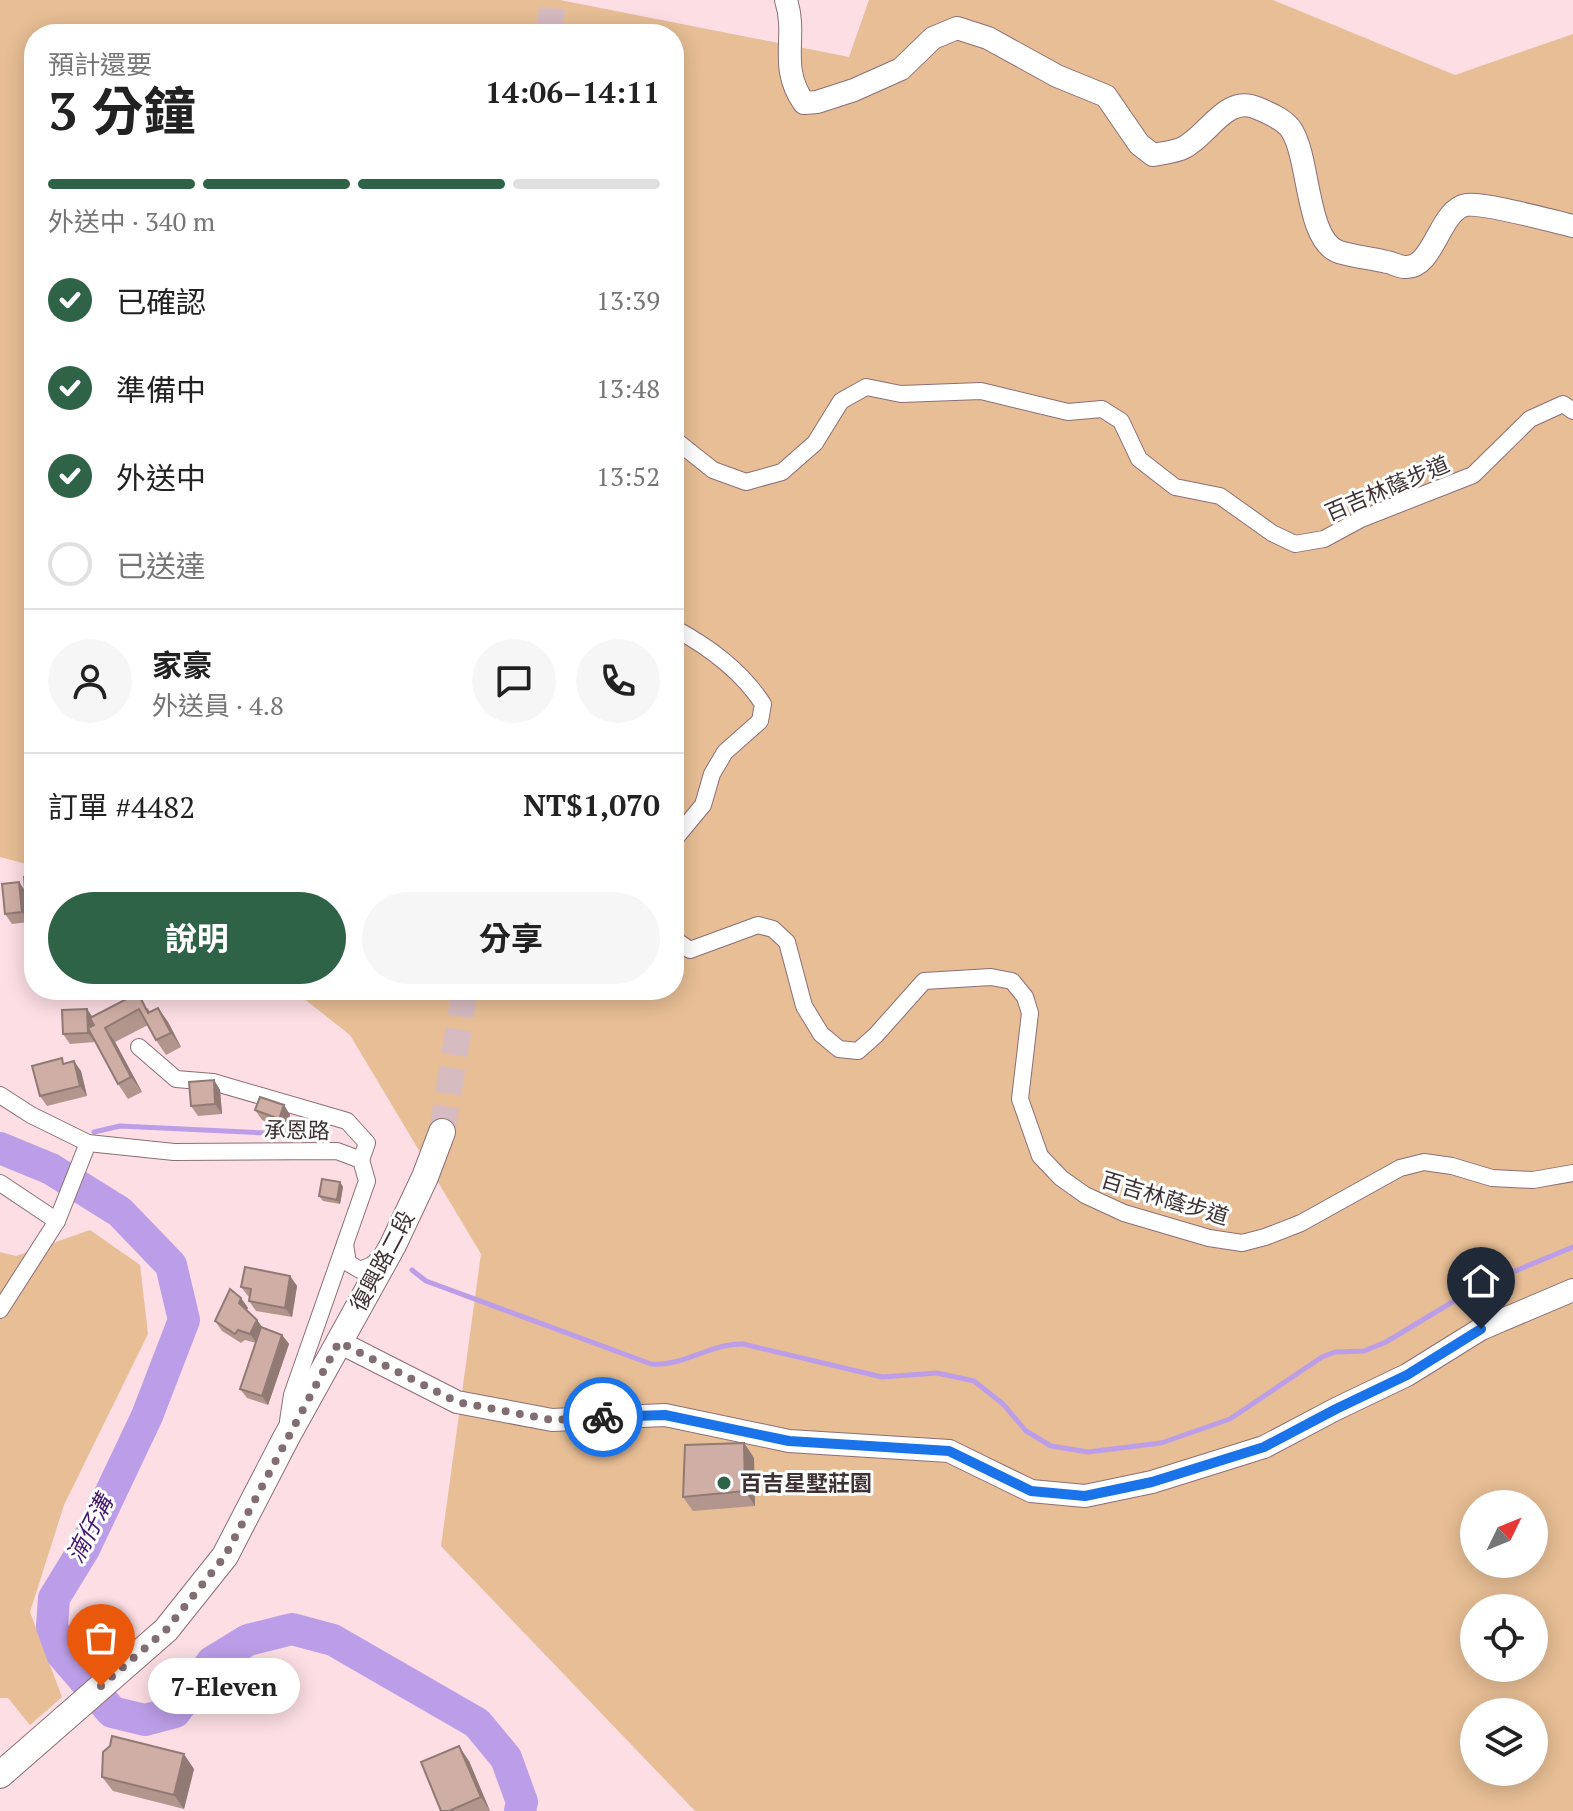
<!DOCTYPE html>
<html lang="zh-TW">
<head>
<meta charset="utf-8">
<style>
  body { margin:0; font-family:"PT Serif","Noto Sans TC",serif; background:#f6f6f6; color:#222; height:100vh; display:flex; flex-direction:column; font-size:30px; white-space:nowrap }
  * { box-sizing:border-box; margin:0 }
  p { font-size:26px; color:#767676 }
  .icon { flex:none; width:44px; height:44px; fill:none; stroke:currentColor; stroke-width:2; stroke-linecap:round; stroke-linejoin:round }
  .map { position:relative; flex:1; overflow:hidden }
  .details { position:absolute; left:24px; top:24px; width:660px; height:976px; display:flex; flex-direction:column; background:#fff; border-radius:32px; box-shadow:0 4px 20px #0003 }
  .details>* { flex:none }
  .needle { width:52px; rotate:47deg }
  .fabs { position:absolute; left:1460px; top:1490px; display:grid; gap:16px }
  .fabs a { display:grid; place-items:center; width:88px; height:88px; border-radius:50%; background:#fff; box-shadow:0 4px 20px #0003; font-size:40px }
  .pin { position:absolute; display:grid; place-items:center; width:68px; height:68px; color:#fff; margin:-82px -34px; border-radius:50% 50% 50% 0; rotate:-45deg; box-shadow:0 0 8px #0007 }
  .pin .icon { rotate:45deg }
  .courier { position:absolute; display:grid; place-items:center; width:80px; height:80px; margin:-40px; border:6px solid #1a73e8; border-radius:50%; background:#fff; color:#222; box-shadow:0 2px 10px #0007 }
  .bubble { position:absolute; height:56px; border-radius:28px; background:#fff; box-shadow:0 4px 20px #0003; font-size:26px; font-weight:700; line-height:56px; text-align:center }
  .summary em { font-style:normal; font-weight:700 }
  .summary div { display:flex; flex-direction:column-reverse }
  .summary { display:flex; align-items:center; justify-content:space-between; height:136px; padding:0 24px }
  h1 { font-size:52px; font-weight:700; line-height:60px }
  .bar { display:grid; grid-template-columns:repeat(4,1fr); gap:12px 8px; align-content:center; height:96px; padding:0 24px }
  .bar i { height:10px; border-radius:6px; background:#e0e0e0 }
  .bar .active { background:#2f6348 }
  .bar p { grid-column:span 4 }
  .line { display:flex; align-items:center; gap:20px; padding:0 24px; border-top:2px solid #e0e0e0 }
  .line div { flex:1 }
  .round { display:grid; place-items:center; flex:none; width:84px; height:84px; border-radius:42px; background:#f6f6f6 }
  ol { padding:0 24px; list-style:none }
  li { display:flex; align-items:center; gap:24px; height:88px }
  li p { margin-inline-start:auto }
  li .icon { padding:8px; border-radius:50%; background:#2f6348; color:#fff; stroke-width:4 }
  li:last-child { color:#767676 }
  li i { width:44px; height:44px; border:4px solid #e0e0e0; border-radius:50% }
  .primary-button { display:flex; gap:16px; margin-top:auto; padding:16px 24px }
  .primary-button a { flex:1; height:92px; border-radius:48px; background:#2f6348; color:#fff; font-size:32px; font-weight:700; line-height:92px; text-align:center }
  .primary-button a+a { background:#f6f6f6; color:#222 }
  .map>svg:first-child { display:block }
</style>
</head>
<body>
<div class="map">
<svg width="1573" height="1811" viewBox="0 0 1573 1811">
  <rect width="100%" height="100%" fill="#fcdee4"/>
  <g fill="#e7be95" fill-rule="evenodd">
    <path d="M0 0H560L849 57 869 0H1273L1455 75 1573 34V1811H695L441 1546 481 1254 350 1035 293 990H674V34H34V866L0 857ZM1474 1504H1534V1564H1474ZM1474 1608H1534V1668H1474ZM1474 1712H1534V1772H1474Z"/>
    <path d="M90 1230 140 1265 148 1334 64 1505 30 1612 62 1697 30 1725 8 1698H0V1252L16 1256Z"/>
  </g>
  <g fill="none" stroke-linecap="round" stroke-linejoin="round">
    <g stroke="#bc9ee8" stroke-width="5">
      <path d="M94 1132 120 1126 305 1135"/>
      <path d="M51 1169 57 1157"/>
      <path d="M412 1270 426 1281 651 1364C683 1367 711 1343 743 1344L882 1377 937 1373 974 1381 1003 1404 1026 1431 1051 1446 1088 1452 1161 1443 1230 1419 1322 1357 1335 1352 1364 1351 1386 1342 1479 1286 1573 1247"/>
    </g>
    <path stroke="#bc9ee8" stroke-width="32" d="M0 1148 51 1169 120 1212 171 1265 184 1320 147 1416 84 1549 54 1598 52 1626 62 1654 112 1712 145 1720 175 1712 212 1662 248 1640 292 1629 333 1640 477 1723 506 1758 522 1802 520 1811"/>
    <g stroke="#d6bbc1" stroke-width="26" stroke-dasharray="26 13" stroke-linecap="butt">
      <path d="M549 34 553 0"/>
      <path d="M442 1132 465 990"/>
    </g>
    <defs>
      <g id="minor">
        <path d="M674 439 713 470 746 482 782 472 815 443 841 401 866 387 901 394 981 391 1068 412 1102 409 1121 421 1139 459 1175 487 1220 496 1272 533 1295 544 1324 539 1361 519 1473 475 1530 419 1563 404 1573 411"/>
        <path d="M674 628C709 647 741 670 763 704L760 721 725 752 712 774 703 805 674 840"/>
        <path d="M674 939 690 950 758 925 773 929 787 942 804 1006 821 1034 839 1049 858 1051 876 1035 924 981 991 977 1012 981 1025 997 1030 1013 1020 1099 1040 1156 1061 1178 1085 1195 1124 1213 1209 1238 1242 1243 1265 1237 1301 1223 1400 1168 1424 1162 1452 1166 1492 1178 1533 1180 1573 1173"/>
        <path d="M139 1047 176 1079 213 1082 347 1121 367 1143 361 1160"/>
        <path d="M0 1095 31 1115 88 1143 174 1152 337 1151 361 1160 367 1181 292 1395 288 1421"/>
        <path d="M0 1183 57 1221"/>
        <path d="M345 1244 348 1263 360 1270 372 1265 383 1255"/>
        <path d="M0 1310 57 1221 88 1143"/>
      </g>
      <g id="tertiary">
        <path d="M786 0C798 38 778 66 804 103L817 102 854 90 901 69 933 38 957 28 988 38 1057 76 1106 96 1139 144 1153 155C1162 153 1175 152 1183 148 1208 136 1226 94 1257 108 1269 113 1286 120 1292 131 1310 160 1306 241 1339 252 1355 257 1372 258 1387 262 1393 263 1399 267 1405 267 1434 269 1439 210 1466 205 1484 202 1551 221 1573 226"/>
        <path d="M339 1342 457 1402 552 1420 665 1415 789 1441 949 1451 1031 1491 1085 1496 1152 1482 1264 1447 1336 1409 1407 1375 1481 1329 1573 1290"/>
      </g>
      <path id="primary" d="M0 1775 166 1630 225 1556 286 1438 393 1245 425 1177 442 1132"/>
    </defs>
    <use href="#minor" stroke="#8e6e75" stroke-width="18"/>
    <use href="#tertiary" stroke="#8e6e75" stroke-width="24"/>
    <use href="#primary" stroke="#8e6e75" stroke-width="28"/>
    <use href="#minor" stroke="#fff" stroke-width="16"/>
    <use href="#tertiary" stroke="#fff" stroke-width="22"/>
    <use href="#primary" stroke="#fff" stroke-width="26"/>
  </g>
  <g fill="#b2968e">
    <path d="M34 876V926L29 918V922L12 924 5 914 19 882 25 891Z"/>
    <path d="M148 1008 150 1012 158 1008 168 1022 181 1047 166 1055 156 1040 148 1025 115 1042 142 1092 128 1099 118 1084 95 1042 70 1044 63 1034 87 1009 92 1017Z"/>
    <path d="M65 1063 81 1071 87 1096 47 1106 40 1096Z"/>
    <path d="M214 1080 220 1090 222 1114 198 1116 191 1106Z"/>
    <path d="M284 1105 290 1115 285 1129 262 1120 255 1110Z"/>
    <path d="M340 1182 343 1187 340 1204 323 1201 319 1196Z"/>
    <path d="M290 1276 297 1286 292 1317 256 1311 249 1301 250 1297 248 1296 241 1287Z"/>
    <path d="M241 1298 248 1308 247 1310 257 1320 263 1328 282 1335 289 1344 268 1405 247 1398 240 1389 256 1343 245 1340 241 1343 222 1331 215 1321Z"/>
    <path d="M744 1443 754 1458 755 1506 693 1511 683 1497Z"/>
    <path d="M110 1746 194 1769 184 1809 113 1791 102 1777Z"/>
    <path d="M469 1761 490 1811H441Z"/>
  </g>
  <g fill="#917a74">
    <path d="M19 882 26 892 27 916 29 922 22 912Z"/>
    <path d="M158 1008 168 1022 181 1047 171 1033Z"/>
    <path d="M87 1009 94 1019 95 1042 88 1033Z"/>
    <path d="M105 1028 115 1042 142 1092 131 1077Z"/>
    <path d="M74 1061 81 1071 87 1096 80 1086Z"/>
    <path d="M214 1080 220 1090 222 1114 215 1104Z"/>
    <path d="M284 1105 290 1115 285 1129 279 1119Z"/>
    <path d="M340 1182 343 1187 340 1204 337 1200Z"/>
    <path d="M290 1276 297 1286 292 1317 285 1308Z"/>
    <path d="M241 1298 248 1308 245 1313 239 1303Z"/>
    <path d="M257 1320 264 1330 257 1343 250 1334Z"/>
    <path d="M282 1335 289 1344 268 1405 262 1396Z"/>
    <path d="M744 1443 754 1458 755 1506 745 1491Z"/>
    <path d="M459 1746 469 1761 490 1811 481 1797Z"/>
    <path d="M184 1754 194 1769 184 1809 174 1795Z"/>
  </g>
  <g fill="#cfaea5" stroke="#917a74" stroke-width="2">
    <path d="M34 876V915L27 916 24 877Z"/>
    <path d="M19 882 22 912 5 914 2 884Z"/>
    <path d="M138 993 148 1013 158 1008 171 1033 156 1040 139 1009 105 1028 131 1077 118 1084 88 1028 94 1025 90 1018Z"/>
    <path d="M87 1009 88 1033 63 1034 62 1010Z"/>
    <path d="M62 1058 63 1064 74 1061 80 1086 40 1096 32 1066Z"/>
    <path d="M214 1080 215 1104 191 1106 189 1082Z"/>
    <path d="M260 1097 284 1105 279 1119 255 1110Z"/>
    <path d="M322 1179 340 1182 337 1200 319 1196Z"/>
    <path d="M245 1267 290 1276 285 1308 249 1301 251 1289 241 1287Z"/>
    <path d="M230 1289 241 1298 239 1303 257 1320 250 1334 238 1330 235 1334 215 1321Z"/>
    <path d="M261 1327 282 1335 262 1396 240 1389Z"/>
    <path d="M744 1443 745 1491 683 1497 685 1445Z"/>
    <path d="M112 1736 184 1754 174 1795 102 1777 103 1752 110 1746Z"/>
    <path d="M459 1746 481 1797 449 1811H441L421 1762Z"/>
  </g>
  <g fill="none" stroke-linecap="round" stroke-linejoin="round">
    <path stroke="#816e72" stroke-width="8" stroke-dasharray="0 14.4" d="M101 1686 166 1630 225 1556 339 1342 457 1402 552 1420 603 1417"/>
    <path stroke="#1a73e8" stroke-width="10" d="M603 1417 665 1415 789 1441 949 1451 1031 1491 1085 1496 1152 1482 1264 1447 1336 1409 1407 1375 1481 1329"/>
  </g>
  <circle fill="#2f6348" stroke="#fff" stroke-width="3" cx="724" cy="1483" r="8"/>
  <g text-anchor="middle" stroke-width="6" stroke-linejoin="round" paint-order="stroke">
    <g font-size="22" fill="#3f3134" stroke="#fff">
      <text transform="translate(1387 488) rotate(-23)" y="8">百吉林蔭步道</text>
      <text transform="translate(297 1130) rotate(1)" y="8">承恩路</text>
      <text transform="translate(1165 1198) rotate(17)" y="8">百吉林蔭步道</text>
      <text transform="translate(382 1261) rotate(-62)" y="8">復興路二段</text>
    </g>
    <g font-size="22" font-weight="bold" fill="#3f3134" stroke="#fff" text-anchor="start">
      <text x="740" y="1491">百吉星墅莊園</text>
    </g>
    <g font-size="24" font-style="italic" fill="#45186f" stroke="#fff">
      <text transform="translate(90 1529) rotate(-63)" y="8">湳仔溝</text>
    </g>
  </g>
</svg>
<div class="fabs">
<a><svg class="needle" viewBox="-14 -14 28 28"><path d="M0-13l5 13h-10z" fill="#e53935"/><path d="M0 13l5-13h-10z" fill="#767676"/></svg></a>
<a><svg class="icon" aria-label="locate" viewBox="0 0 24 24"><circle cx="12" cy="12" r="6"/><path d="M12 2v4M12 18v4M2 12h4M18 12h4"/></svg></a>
<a><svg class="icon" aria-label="layers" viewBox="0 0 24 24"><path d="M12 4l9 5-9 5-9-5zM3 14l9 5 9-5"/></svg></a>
</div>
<div class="pin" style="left:101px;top:1686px;background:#ea580c"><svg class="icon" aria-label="bag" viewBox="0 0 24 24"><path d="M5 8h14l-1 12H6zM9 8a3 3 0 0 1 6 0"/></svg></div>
<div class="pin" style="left:1481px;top:1329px;background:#1f2937"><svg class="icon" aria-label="home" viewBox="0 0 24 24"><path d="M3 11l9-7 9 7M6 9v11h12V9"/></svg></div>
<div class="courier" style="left:603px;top:1417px"><svg class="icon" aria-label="bike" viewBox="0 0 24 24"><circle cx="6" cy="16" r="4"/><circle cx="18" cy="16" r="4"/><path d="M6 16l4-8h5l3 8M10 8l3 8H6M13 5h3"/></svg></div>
<div class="bubble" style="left:148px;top:1658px;width:152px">7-Eleven</div>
<section class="details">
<div class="summary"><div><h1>3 分鐘</h1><p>預計還要</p></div><em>14:06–14:11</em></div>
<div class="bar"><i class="active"></i><i class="active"></i><i class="active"></i><i></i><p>外送中 · 340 m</p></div>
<ol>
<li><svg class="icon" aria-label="check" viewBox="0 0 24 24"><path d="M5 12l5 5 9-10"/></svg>已確認<p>13:39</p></li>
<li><svg class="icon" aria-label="check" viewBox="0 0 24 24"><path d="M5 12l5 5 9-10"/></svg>準備中<p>13:48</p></li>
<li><svg class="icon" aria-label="check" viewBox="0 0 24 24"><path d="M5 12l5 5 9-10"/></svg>外送中<p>13:52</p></li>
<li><i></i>已送達</li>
</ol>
<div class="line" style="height:144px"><a class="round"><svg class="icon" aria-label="person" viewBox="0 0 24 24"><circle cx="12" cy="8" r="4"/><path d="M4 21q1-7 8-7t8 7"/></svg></a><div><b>家豪</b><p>外送員 · 4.8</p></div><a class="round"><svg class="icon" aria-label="chat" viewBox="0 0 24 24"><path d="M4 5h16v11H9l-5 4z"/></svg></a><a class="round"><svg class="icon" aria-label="phone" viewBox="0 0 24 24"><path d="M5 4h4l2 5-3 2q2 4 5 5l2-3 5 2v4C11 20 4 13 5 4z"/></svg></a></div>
<div class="line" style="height:104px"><div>訂單 #4482</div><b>NT$1,070</b></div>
<div class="primary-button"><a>說明</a><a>分享</a></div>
</section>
</div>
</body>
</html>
